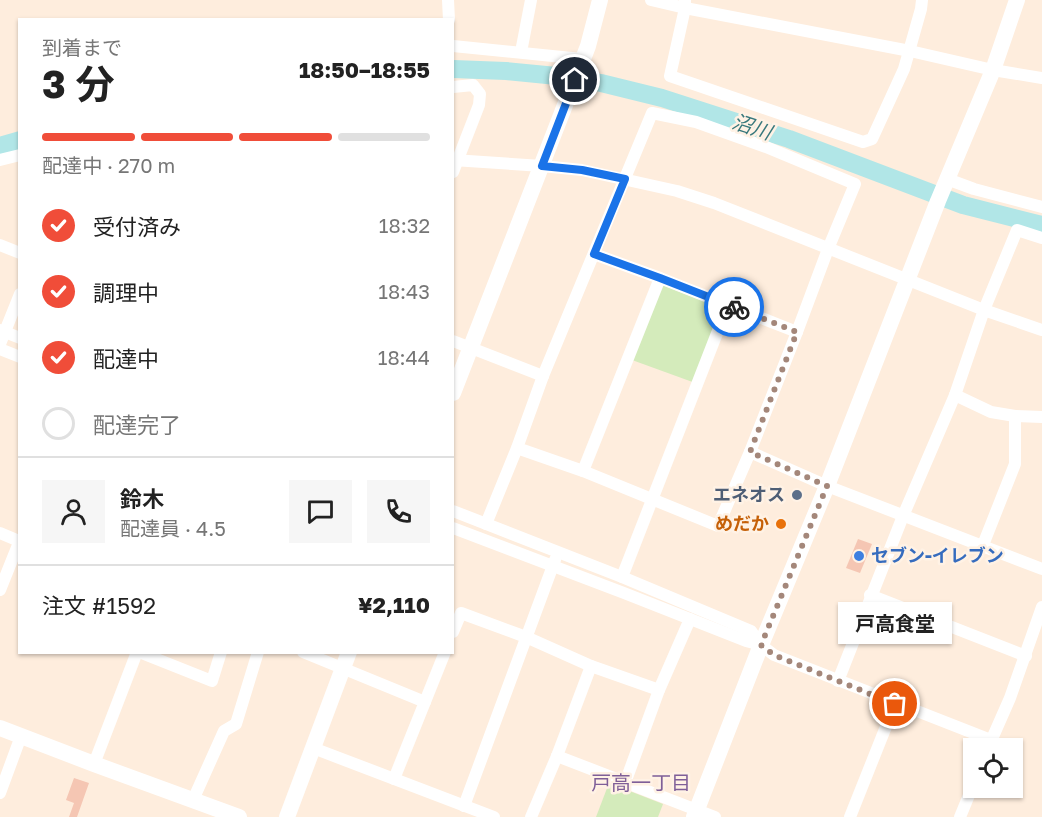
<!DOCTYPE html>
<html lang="ja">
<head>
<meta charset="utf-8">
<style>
  body { margin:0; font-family:"Golos Text","Noto Sans JP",sans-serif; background:#f6f6f6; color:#222; height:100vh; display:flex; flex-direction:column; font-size:22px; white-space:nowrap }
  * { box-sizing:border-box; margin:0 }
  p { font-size:20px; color:#767676 }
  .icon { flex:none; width:33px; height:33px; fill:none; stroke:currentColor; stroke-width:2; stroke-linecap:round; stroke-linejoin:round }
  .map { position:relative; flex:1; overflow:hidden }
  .sheet { position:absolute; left:18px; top:18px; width:436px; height:636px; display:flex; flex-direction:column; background:#fff; border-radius:0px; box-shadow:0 2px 4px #0004 }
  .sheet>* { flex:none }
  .buttons { position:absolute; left:963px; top:738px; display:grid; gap:12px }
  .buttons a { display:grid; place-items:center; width:60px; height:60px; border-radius:0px; background:#fff; box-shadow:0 2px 4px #0004; font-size:30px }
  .pin { position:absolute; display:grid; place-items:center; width:51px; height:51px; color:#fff; margin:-26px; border:3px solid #fff; border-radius:50%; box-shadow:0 2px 6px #0007 }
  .courier { position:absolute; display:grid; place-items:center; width:60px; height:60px; margin:-30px; border:4px solid #1a73e8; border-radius:50%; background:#fff; color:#222; box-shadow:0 2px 8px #0007 }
  .bubble { position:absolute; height:42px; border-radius:0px; background:#fff; box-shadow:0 2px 4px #0004; font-size:20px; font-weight:700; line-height:42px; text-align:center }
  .headline em { font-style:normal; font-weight:700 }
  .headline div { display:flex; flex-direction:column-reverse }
  .headline { display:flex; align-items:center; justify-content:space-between; height:102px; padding:0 24px }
  h1 { font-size:39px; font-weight:700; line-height:45px }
  .bar { display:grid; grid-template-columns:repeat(4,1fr); gap:9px 6px; align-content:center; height:72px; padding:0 24px }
  .bar i { height:8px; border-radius:4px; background:#e0e0e0 }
  .bar .selected { background:#f04d39 }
  .bar p { grid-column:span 4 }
  .line { display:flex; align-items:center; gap:15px; padding:0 24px; border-top:2px solid #e0e0e0 }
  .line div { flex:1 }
  .round { display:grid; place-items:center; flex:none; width:63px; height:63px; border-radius:0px; background:#f6f6f6 }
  ol { padding:0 24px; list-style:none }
  li { display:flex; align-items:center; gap:18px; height:66px }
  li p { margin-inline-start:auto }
  li .icon { padding:6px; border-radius:50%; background:#f04d39; color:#fff; stroke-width:4 }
  li:last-child { color:#767676 }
  li i { width:33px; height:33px; border:3px solid #e0e0e0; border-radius:50% }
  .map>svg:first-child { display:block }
</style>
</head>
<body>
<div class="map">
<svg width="1042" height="817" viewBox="0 0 1042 817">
  <rect width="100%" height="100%" fill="#feeddd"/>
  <g fill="#d4ebbb">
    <path d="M662 285 726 310 698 384 632 360Z"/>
    <path d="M609 783 663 804 658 817H596Z"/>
  </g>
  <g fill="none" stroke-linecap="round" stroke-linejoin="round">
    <g stroke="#b1e6e7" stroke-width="18">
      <path d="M453 69 506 71 567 77 601 83 662 98 789 139 963 205 1042 225"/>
      <path d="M0 146 20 140"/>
    </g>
  </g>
  <g fill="#f5c6b3">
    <path d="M858 539 872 544 860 573 846 568Z"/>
    <path d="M74 778 89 783 77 817H69L74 803 66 800Z"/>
  </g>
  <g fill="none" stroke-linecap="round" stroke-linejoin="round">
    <g stroke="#fff" stroke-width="12">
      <path d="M448 0 449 20"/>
      <path d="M651 0 685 8 910 51 993 70 1042 78"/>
      <path d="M685 0V8L670 76 863 142 872 139 904 69 921 9 922 0"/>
      <path d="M453 46 582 59"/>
      <path d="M521 52 531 0"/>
      <path d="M453 87 473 85 480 94 479 105 453 172"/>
      <path d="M0 160 20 155"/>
      <path d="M453 160 542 166 582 170 677 191 714 203 984 310 1042 330"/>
      <path d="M947 179 974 189 1042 207"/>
      <path d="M0 245 20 253"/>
      <path d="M594 254 660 278 797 332"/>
      <path d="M0 330 20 338"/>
      <path d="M453 341 543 376"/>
      <path d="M0 344 20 294"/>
      <path d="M0 349 20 357"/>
      <path d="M955 395 991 412 1015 416 1042 417"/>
      <path d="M750 452 827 486 1042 569"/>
      <path d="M583 471 660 278"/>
      <path d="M453 511 622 577 751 631 761 645 774 655 991 740"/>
      <path d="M486 524 517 448 543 376 652 113 696 122 766 147 855 184 828 249 797 332 750 452 718 526 583 471 517 448"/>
      <path d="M453 528 624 593 746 641 761 645"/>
      <path d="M0 533 19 541"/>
      <path d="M983 545 1015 464V416"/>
      <path d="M622 577 728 305"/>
      <path d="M0 590 20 540"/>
      <path d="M870 595 1026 656"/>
      <path d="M453 632 461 613 526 637 591 666 659 690"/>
      <path d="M139 652 212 681 221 652"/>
      <path d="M303 652 425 702"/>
      <path d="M838 681 903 516 955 395 984 310 1017 230 1042 238"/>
      <path d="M313 748 494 817"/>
      <path d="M988 748 1010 698 1042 607"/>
      <path d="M557 756 715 817"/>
      <path d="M94 764 137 652"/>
      <path d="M394 779 445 652"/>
      <path d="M625 783 659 690 690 619"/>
      <path d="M0 793 21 736"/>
      <path d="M193 800 224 731 236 724 258 652"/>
      <path d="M464 806 555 560"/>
      <path d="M531 817 557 756 591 666"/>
      <path d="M850 817 895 704"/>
      <path d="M960 817 974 783"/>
    </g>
    <g stroke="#fff" stroke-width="16">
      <path d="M453 393 588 46 600 0"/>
      <path d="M0 728 94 764 239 817"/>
      <path d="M287 817 349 652"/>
      <path d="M694 817 761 645 827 486 938 201 993 70 1017 0"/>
    </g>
  </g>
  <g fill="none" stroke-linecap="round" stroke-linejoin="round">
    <path stroke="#a4877a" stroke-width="6" stroke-dasharray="0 10.8" d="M734 307 797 332 750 452 827 486 761 645 774 655 895 704"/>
    <path stroke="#1a73e8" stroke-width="8" d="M575 80 542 166 582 170 625 179 594 254 660 278 734 307"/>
  </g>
  <circle fill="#5c6f8a" stroke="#fff2e5" stroke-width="2" cx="797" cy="495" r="6"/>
  <circle fill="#e8710a" stroke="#fff2e5" stroke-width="2" cx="781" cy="524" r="6"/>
  <circle fill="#3f7fe0" stroke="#fff2e5" stroke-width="2" cx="859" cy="556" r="6"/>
  <g text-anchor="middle" stroke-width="5" stroke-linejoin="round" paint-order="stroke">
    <g font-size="18" font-weight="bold" fill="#4e5e75" stroke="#fff2e5" text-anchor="end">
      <text x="785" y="501">エネオス</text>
    </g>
    <g font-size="18" font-weight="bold" fill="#c56008" stroke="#fff2e5" text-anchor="end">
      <text x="769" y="530">めだか</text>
    </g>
    <g font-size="18" font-weight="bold" fill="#366cbe" stroke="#fff2e5" text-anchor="start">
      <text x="871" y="562">セブン-イレブン</text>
    </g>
    <g font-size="20" font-style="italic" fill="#38787c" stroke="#fff2e5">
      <text transform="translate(752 127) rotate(18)" y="7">沼川</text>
    </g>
    <g font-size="20" fill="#7f5f98" stroke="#fff2e5">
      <text x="641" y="790">戸高一丁目</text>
    </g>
  </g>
</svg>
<div class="buttons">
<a><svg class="icon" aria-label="locate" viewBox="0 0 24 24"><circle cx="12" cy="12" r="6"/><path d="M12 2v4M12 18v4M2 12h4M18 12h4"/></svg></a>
</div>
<div class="pin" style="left:895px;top:704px;background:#ea580c"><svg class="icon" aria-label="bag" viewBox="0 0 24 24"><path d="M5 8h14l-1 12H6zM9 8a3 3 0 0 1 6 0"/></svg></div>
<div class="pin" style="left:575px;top:80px;background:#1f2937"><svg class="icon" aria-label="home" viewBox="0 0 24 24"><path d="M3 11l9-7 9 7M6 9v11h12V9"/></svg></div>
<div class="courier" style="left:734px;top:307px"><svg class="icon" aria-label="bike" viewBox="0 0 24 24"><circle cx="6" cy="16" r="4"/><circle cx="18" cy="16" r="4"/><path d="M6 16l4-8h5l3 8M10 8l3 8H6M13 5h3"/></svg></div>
<div class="bubble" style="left:838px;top:602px;width:114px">戸高食堂</div>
<section class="sheet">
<div class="headline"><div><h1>3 分</h1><p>到着まで</p></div><em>18:50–18:55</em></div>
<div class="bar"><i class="selected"></i><i class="selected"></i><i class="selected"></i><i></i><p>配達中 · 270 m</p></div>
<ol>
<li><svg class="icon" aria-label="check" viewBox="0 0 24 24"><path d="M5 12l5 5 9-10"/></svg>受付済み<p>18:32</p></li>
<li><svg class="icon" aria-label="check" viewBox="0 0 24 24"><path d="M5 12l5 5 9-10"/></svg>調理中<p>18:43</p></li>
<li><svg class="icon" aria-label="check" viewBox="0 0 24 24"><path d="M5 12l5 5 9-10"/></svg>配達中<p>18:44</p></li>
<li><i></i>配達完了</li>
</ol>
<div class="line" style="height:108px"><a class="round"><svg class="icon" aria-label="person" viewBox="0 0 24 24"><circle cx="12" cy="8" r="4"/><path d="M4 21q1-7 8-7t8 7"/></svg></a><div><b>鈴木</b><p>配達員 · 4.5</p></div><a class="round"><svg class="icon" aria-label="chat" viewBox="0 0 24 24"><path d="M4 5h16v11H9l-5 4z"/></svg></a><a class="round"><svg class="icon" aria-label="phone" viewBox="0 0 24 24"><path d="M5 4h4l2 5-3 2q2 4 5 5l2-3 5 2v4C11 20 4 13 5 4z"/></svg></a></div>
<div class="line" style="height:78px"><div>注文 #1592</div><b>¥2,110</b></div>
</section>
</div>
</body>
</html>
